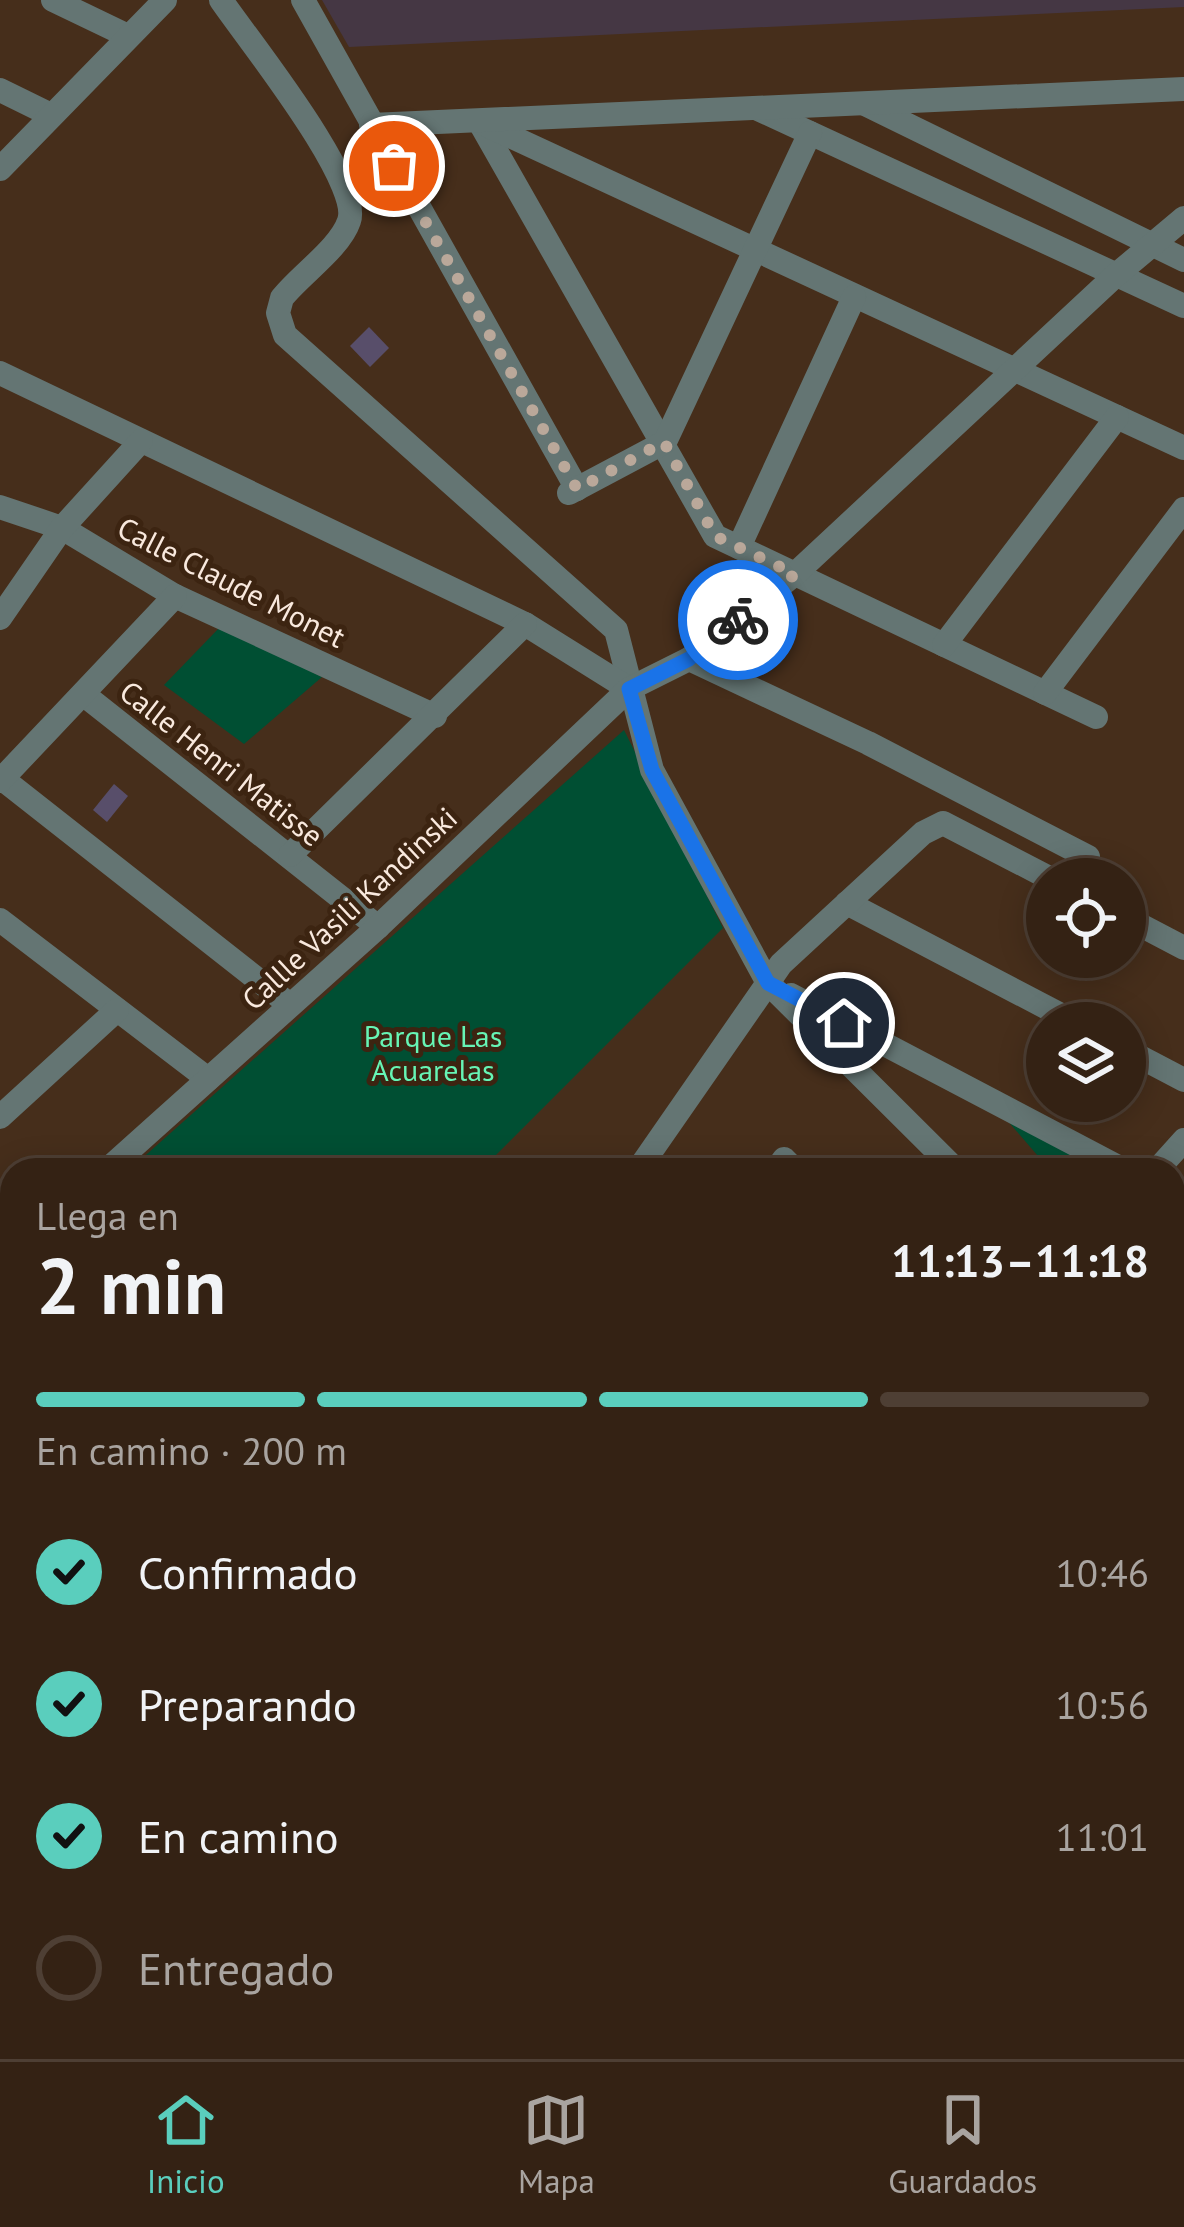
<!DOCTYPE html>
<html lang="es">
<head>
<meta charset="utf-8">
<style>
  body { margin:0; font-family:"PT Sans",sans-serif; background:#3c2a1d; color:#f1f3f6; height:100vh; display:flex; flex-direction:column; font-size:45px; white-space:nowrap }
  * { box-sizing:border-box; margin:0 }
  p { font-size:39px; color:#a9a4a0 }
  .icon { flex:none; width:66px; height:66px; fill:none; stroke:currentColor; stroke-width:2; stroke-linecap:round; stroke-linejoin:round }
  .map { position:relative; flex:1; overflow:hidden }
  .sheet { position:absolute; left:0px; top:1158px; width:1185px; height:903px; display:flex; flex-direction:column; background:#342214; border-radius:36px 36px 0 0; box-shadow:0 6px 30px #0003,0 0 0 3px #4e3f34 }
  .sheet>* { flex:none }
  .buttons { position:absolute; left:1026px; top:858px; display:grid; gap:24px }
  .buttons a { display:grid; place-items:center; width:120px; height:120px; border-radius:50%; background:#342214; box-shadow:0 6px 30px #0003,0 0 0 3px #4e3f34; font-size:60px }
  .pin { position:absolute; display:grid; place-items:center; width:102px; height:102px; color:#fff; margin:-51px; border:6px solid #fff; border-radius:50%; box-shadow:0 3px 12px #0007 }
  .courier { position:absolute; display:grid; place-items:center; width:120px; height:120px; margin:-60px; border:9px solid #1a73e8; border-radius:50%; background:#fff; color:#222; box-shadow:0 3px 15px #0007 }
  .headline em { font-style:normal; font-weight:700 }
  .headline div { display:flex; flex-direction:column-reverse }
  .headline { display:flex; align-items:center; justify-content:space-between; height:204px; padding:0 36px }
  h1 { font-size:78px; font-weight:700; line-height:90px }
  .bar { display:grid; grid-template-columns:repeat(4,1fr); gap:18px 12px; align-content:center; height:144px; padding:0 36px }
  .bar i { height:15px; border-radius:9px; background:#4e3f34 }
  .bar .selected { background:#5acebd }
  .bar p { grid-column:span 4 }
  ol { padding:0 36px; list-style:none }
  li { display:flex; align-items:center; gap:36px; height:132px }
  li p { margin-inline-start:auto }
  li .icon { padding:12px; border-radius:50%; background:#5acebd; color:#111; stroke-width:4 }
  li:last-child { color:#a9a4a0 }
  li i { width:66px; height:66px; border:6px solid #4e3f34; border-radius:50% }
  .tabs { display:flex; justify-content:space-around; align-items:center; height:168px; border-top:3px solid #4e3f34; background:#342214; font-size:33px; color:#a9a4a0 }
  .tabs a { display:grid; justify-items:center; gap:6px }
  .tabs .selected { color:#5acebd }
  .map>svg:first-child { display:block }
</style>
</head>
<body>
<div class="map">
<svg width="1184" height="2059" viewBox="0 0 1184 2059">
  <rect width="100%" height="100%" fill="#462e1b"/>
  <path fill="#453744" d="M322 0H1184V7L349 47Z"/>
  <g fill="#004f33">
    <path d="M220 627 322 677 244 744 164 685Z"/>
    <path d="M624 730 723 928 481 1170H129Z"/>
    <path d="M1006 1119 1106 1170H1050Z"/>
    <path d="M1184 1648V1744L1173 1756V1660Z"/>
  </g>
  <g fill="#584e6a">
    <path d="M369 327 389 348 370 367 350 346Z"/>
    <path d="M114 784 128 796 107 822 93 810Z"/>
  </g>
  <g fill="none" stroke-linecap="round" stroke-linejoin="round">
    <g stroke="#836e5e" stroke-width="3" stroke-dasharray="3 9" stroke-linecap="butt">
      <path d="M1173 1700 1184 1688"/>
      <path d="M848 2059 857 2049"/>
    </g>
    <g stroke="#647573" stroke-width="24">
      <path d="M53 0 128 36"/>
      <path d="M221 0C246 37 363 182 349 221 340 248 300 275 282 298L278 313 285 335 616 630 652 770 768 983 956 1170"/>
      <path d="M303 0 577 489"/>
      <path d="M0 90 51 115"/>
      <path d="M867 105 1184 260"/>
      <path d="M756 108 1184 306"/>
      <path d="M479 121 715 536 1096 717"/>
      <path d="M484 124 1184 448"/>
      <path d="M371 125 1184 89"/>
      <path d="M0 169 165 0"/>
      <path d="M0 373 525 624 629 689"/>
      <path d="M569 493 665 442 810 133"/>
      <path d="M0 507 62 528 175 596 435 716"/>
      <path d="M739 547 854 297"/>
      <path d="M0 618 62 528 141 441"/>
      <path d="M944 645 1117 417"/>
      <path d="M689 659 868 743 1088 857"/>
      <path d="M1045 693 1184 509"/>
      <path d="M83 694 378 927"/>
      <path d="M0 777 290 1005"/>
      <path d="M0 781 175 596"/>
      <path d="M290 855 525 624"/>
      <path d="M847 903 1076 1023"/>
      <path d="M1125 917 1184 948"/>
      <path d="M0 920 208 1079"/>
      <path d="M791 995 1124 1170"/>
      <path d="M1125 1049 1184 1080"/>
      <path d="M0 1117 117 1010"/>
      <path d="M107 1170 378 927 629 689 689 659 795 574 1116 275 1184 218"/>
      <path d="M638 1170 781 964 923 833 943 823 1051 879"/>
      <path d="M776 1170 784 1159 795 1170"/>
      <path d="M1157 1170 1184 1140"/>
      <path d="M0 1267 12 1256"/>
      <path d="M1173 1386 1184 1397"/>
      <path d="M1173 1489 1184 1477"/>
      <path d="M1173 1643 1184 1631"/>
      <path d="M1173 1775 1184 1763"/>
      <path d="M1173 1936 1184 1924"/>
      <path d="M142 2049 152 2059"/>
      <path d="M298 2049 309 2059"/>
      <path d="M459 2049 470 2059"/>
      <path d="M616 2049 626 2059"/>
      <path d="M782 2049 792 2059 802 2049"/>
      <path d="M36 2059 38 2049"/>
      <path d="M912 2059 922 2049"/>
      <path d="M1062 2059 1071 2049"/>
    </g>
  </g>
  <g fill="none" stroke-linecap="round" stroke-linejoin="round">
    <path stroke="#baa89a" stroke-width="12" stroke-dasharray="0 21.6" d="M394 166 577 489 664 442 715 536 795 574 738 620"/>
    <path stroke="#1a73e8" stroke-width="15" d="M738 620 689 659 629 689 652 770 768 983 844 1023"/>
  </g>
  <g text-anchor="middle" stroke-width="10" stroke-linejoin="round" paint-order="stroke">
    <g font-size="30" fill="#f9e9de" stroke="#3c2411">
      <text transform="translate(231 583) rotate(27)" y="10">Calle Claude Monet</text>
      <text transform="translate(221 764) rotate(38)" y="10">Calle Henri Matisse</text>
      <text transform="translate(350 909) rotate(-43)" y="10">Callle Vasili Kandinski</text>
    </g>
    <g font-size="30" fill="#66f5b5" stroke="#3c2411">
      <text x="433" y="1047">Parque Las<tspan x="433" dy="34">Acuarelas</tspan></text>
    </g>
  </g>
</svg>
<div class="buttons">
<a><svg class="icon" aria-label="locate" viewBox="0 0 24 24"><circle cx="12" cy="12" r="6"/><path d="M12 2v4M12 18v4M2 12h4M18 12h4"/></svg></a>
<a><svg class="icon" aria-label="layers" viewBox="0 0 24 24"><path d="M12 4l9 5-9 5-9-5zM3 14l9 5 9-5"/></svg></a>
</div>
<div class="pin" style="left:394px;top:166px;background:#ea580c"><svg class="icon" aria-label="bag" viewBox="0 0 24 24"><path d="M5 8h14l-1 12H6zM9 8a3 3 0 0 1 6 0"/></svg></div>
<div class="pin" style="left:844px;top:1023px;background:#1f2937"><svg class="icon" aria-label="home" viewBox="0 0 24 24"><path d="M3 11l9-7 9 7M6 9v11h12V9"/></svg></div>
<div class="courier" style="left:738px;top:620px"><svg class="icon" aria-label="bike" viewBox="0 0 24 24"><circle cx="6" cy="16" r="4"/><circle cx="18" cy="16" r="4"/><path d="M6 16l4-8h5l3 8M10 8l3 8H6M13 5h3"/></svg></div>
<section class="sheet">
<div class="headline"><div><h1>2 min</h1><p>Llega en</p></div><em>11:13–11:18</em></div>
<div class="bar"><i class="selected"></i><i class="selected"></i><i class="selected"></i><i></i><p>En camino · 200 m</p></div>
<ol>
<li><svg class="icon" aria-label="check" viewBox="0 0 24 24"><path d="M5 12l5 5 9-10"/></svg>Confirmado<p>10:46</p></li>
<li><svg class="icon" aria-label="check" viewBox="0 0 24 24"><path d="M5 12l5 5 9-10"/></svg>Preparando<p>10:56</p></li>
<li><svg class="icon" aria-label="check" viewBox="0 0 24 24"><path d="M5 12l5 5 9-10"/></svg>En camino<p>11:01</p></li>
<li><i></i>Entregado</li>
</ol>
</section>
</div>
<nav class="tabs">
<a class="selected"><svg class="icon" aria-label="home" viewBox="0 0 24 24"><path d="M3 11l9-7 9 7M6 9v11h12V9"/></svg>Inicio</a>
<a><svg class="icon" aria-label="map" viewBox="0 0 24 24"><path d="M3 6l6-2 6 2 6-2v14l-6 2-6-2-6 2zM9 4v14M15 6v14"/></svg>Mapa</a>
<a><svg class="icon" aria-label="saved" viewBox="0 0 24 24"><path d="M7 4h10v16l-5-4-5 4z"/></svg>Guardados</a>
</nav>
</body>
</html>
